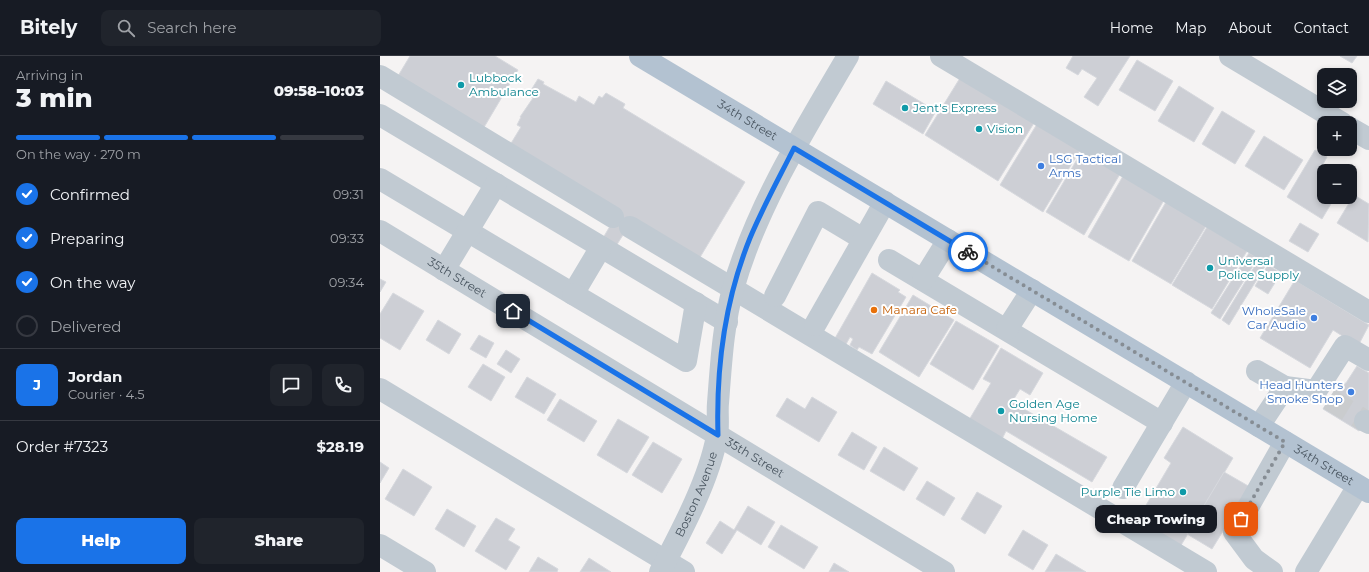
<!DOCTYPE html>
<html lang="en">
<head>
<meta charset="utf-8">
<style>
  body { margin:0; font-family:Montserrat,sans-serif; background:#20242c; color:#f1f3f6; height:100vh; display:flex; flex-direction:column; font-size:15px; white-space:nowrap }
  * { box-sizing:border-box; margin:0 }
  p { font-size:13px; color:#9ea1a6 }
  .icon { flex:none; width:22px; height:22px; fill:none; stroke:currentColor; stroke-width:2; stroke-linecap:round; stroke-linejoin:round }
  .map { position:relative; flex:1; overflow:hidden }
  .drawer { display:flex; flex-direction:column; background:#171b24; width:380px }
  .drawer>* { flex:none }
  .tools { position:absolute; left:937px; top:12px; display:grid; gap:8px }
  .tools a { display:grid; place-items:center; width:40px; height:40px; border-radius:8px; background:#171b24; box-shadow:0 2px 6px #0003; font-size:20px }
  .pin { position:absolute; display:grid; place-items:center; width:34px; height:34px; color:#fff; margin:-17px; border-radius:8px; box-shadow:0 2px 6px #0006 }
  .courier { position:absolute; display:grid; place-items:center; width:40px; height:40px; margin:-20px; border:3px solid #1a73e8; border-radius:50%; background:#fff; color:#222; box-shadow:0 1px 5px #0007 }
  .bubble { position:absolute; height:28px; border-radius:8px; background:#171b24; box-shadow:0 2px 6px #0003; font-size:13px; font-weight:800; line-height:28px; text-align:center }
  .head em { font-style:normal; font-weight:800 }
  .head div { display:flex; flex-direction:column-reverse }
  .head { display:flex; align-items:center; justify-content:space-between; height:68px; padding:0 16px }
  h1 { font-size:26px; font-weight:800; line-height:30px }
  .bar { display:grid; grid-template-columns:repeat(4,1fr); gap:6px 4px; align-content:center; height:48px; padding:0 16px }
  .bar i { height:5px; border-radius:3px; background:#363941 }
  .bar .on { background:#1a73e8 }
  .bar p { grid-column:span 4 }
  .line { display:flex; align-items:center; gap:10px; padding:0 16px; border-top:1px solid #363941 }
  .line div { flex:1 }
  .round { display:grid; place-items:center; flex:none; width:42px; height:42px; border-radius:8px; background:#20242c }
  ol { padding:0 16px; list-style:none }
  li { display:flex; align-items:center; gap:12px; height:44px }
  li p { margin-inline-start:auto }
  li .icon { padding:4px; border-radius:50%; background:#1a73e8; color:#fff; stroke-width:4 }
  li:last-child { color:#9ea1a6 }
  li i { width:22px; height:22px; border:2px solid #363941; border-radius:50% }
  .action { display:flex; gap:8px; margin-top:auto; padding:8px 16px }
  .action a { flex:1; height:46px; border-radius:8px; background:#1a73e8; color:#fff; font-size:16px; font-weight:800; line-height:46px; text-align:center }
  .action a+a { background:#20242c; color:#f1f3f6 }
  header { display:flex; align-items:center; gap:24px; box-sizing:border-box; height:56px; padding:0 20px; background:#171b24; border-bottom:1px solid #363941 }
  header strong { font-size:19px }
  nav { display:flex; gap:22px; margin-inline-start:auto; font-size:14px }
  .search { width:280px; height:36px; background:#20242c; display:flex; align-items:center; gap:10px; box-sizing:border-box; padding:0 14px; border-radius:8px; color:#9ea1a6; font-size:15px }
  main { display:flex; flex:1; min-height:0 }
  .map>svg:first-child { display:block }
</style>
</head>
<body>
<header>
<strong>Bitely</strong>
<div class="search"><svg class="icon" aria-label="search" viewBox="0 0 24 24"><circle cx="10" cy="10" r="6"/><path d="M15 15l6 6"/></svg>Search here</div>
<nav><a>Home</a><a>Map</a><a>About</a><a>Contact</a></nav>
</header>
<main>
<section class="drawer">
<div class="head"><div><h1>3 min</h1><p>Arriving in</p></div><em>09:58–10:03</em></div>
<div class="bar"><i class="on"></i><i class="on"></i><i class="on"></i><i></i><p>On the way · 270 m</p></div>
<ol>
<li><svg class="icon" aria-label="check" viewBox="0 0 24 24"><path d="M5 12l5 5 9-10"/></svg>Confirmed<p>09:31</p></li>
<li><svg class="icon" aria-label="check" viewBox="0 0 24 24"><path d="M5 12l5 5 9-10"/></svg>Preparing<p>09:33</p></li>
<li><svg class="icon" aria-label="check" viewBox="0 0 24 24"><path d="M5 12l5 5 9-10"/></svg>On the way<p>09:34</p></li>
<li><i></i>Delivered</li>
</ol>
<div class="line" style="height:72px"><b class="round" style="background:#1a73e8;color:#fff">J</b><div><b>Jordan</b><p>Courier · 4.5</p></div><a class="round"><svg class="icon" aria-label="chat" viewBox="0 0 24 24"><path d="M4 5h16v11H9l-5 4z"/></svg></a><a class="round"><svg class="icon" aria-label="phone" viewBox="0 0 24 24"><path d="M5 4h4l2 5-3 2q2 4 5 5l2-3 5 2v4C11 20 4 13 5 4z"/></svg></a></div>
<div class="line" style="height:52px"><div>Order #7323</div><b>$28.19</b></div>
<div class="action"><a>Help</a><a>Share</a></div>
</section>
<div class="map">
<svg width="989" height="516" viewBox="0 0 989 516">
  <rect width="100%" height="100%" fill="#f5f3f3"/>
  <g fill="#cdcfd5" stroke="#d7d9de">
    <path d="M30 0H115L138 14 103 73 18 20Z"/>
    <path d="M693 0H750L718 50 704 41 717 22 702 13 698 19 686 12Z"/>
    <path d="M960 0H977L972 7Z"/>
    <path d="M757 4 793 25 775 55 739 34Z"/>
    <path d="M580 22 654 67 618 125 545 79Z"/>
    <path d="M158 23 164 26 163 28 196 46 199 40 214 49 219 40 222 42 226 37 245 48 243 52 365 126 319 203 253 163 236 190 223 182 239 155 130 89 141 71 137 69 141 61H140L153 42 148 39Z"/>
    <path d="M506 25 556 55 543 78 493 48Z"/>
    <path d="M799 30 834 52 814 86 778 65Z"/>
    <path d="M842 55 875 75 855 108 822 88Z"/>
    <path d="M657 68 700 94 663 156 620 129Z"/>
    <path d="M884 80 923 104 904 134 865 110Z"/>
    <path d="M935 94 947 101 938 117 944 120V141H955L942 163 907 141Z"/>
    <path d="M702 95 740 118 704 179 666 156Z"/>
    <path d="M743 120 784 144 749 205 708 181Z"/>
    <path d="M974 139 989 148 988 186 957 167Z"/>
    <path d="M786 146 826 170 791 228 752 205Z"/>
    <path d="M920 167 939 178 928 196 909 185Z"/>
    <path d="M827 171 867 195 832 253 792 229Z"/>
    <path d="M869 197 878 202 840 263 831 257Z"/>
    <path d="M879 203 887 207 849 269 842 264Z"/>
    <path d="M888 209 901 217 888 238 875 230Z"/>
    <path d="M492 217 520 234 518 236 526 241 492 298 479 291 477 294 470 289 473 283 470 281 465 290 454 284Z"/>
    <path d="M0 223 6 226 0 236Z"/>
    <path d="M915 224 989 269 978 290 953 274 930 312 880 282Z"/>
    <path d="M13 237 44 255 20 294 0 282V258Z"/>
    <path d="M533 239 574 264 539 321 499 296Z"/>
    <path d="M58 264 81 278 69 298 46 284Z"/>
    <path d="M576 265 619 290 593 334 550 308Z"/>
    <path d="M99 279 114 287 106 302 90 293Z"/>
    <path d="M621 292 663 317 650 339 640 333 632 346 727 401 712 426 626 375 622 383 589 364 611 327 603 323Z"/>
    <path d="M126 294 140 303 131 317 117 308Z"/>
    <path d="M103 308 125 321 111 345 88 331Z"/>
    <path d="M977 310 989 317V359L979 375 943 353 958 329 966 327Z"/>
    <path d="M147 321 176 338 164 358 135 341Z"/>
    <path d="M432 341 457 356 439 386 396 360 407 342 425 353Z"/>
    <path d="M180 343 217 365 204 386 167 364Z"/>
    <path d="M238 363 269 381 247 417 217 399Z"/>
    <path d="M803 371 853 402 800 491 770 473 775 464 762 456 791 407 784 402Z"/>
    <path d="M472 376 497 391 484 414 458 399Z"/>
    <path d="M273 386 302 403 282 437 252 419Z"/>
    <path d="M504 391 538 412 524 435 490 415Z"/>
    <path d="M0 406 9 412 0 427Z"/>
    <path d="M23 413 52 431 34 460 5 443Z"/>
    <path d="M844 416 870 431 832 493 807 478Z"/>
    <path d="M547 425 575 442 564 460 536 443Z"/>
    <path d="M597 436 622 450 605 478 581 463Z"/>
    <path d="M368 450 395 466 381 489 357 474 342 498 326 487 340 465 354 474Z"/>
    <path d="M67 453 96 470 84 491 55 473Z"/>
    <path d="M116 462 135 473 128 484 140 491 126 514 95 495Z"/>
    <path d="M401 469 438 491 424 513 388 491Z"/>
    <path d="M643 474 668 489 653 514 628 499Z"/>
    <path d="M676 498 706 516H665Z"/>
    <path d="M158 501 178 513 177 516H149Z"/>
    <path d="M209 502 231 516H200Z"/>
    <path d="M454 507 469 516H449Z"/>
  </g>
  <g fill="none" stroke-linecap="round" stroke-linejoin="round">
    <path stroke="#caccce" stroke-width="22" stroke-dasharray="22 11" stroke-linecap="butt" d="M949 343 985 365"/>
    <g stroke="#c1cad2" stroke-width="22">
      <path d="M561 0 989 256"/>
      <path d="M850 0 962 67"/>
      <path d="M0 20 233 161"/>
      <path d="M0 59 347 266"/>
      <path d="M970 72 989 83"/>
      <path d="M0 123 193 238 221 191"/>
      <path d="M250 171 826 516"/>
      <path id="s1" d="M0 175 564 516"/>
      <path d="M509 204 782 367"/>
      <path d="M64 214 116 128"/>
      <path d="M543 224 568 184"/>
      <path d="M193 238 306 305 316 247"/>
      <path d="M395 240 438 156 483 183"/>
      <path d="M435 269 505 146"/>
      <path d="M627 273 652 234"/>
      <path d="M877 315 905 331"/>
      <path d="M0 333 304 516"/>
      <path d="M985 365 989 367"/>
      <path d="M879 370 905 331 936 335 965 290 989 304"/>
      <path d="M743 432 806 326"/>
      <path d="M0 489 45 516"/>
      <path id="s2" d="M280 516C301 476 329 424 337 380 339 369 337 357 338 347 341 309 343 269 353 233 377 149 424 75 468 0"/>
      <path d="M892 516 874 503 854 476 905 386"/>
      <path d="M926 516 978 430"/>
    </g>
    <path stroke="#b3c2d1" stroke-width="22" id="s3" d="M260 0 989 436"/>
  </g>
  <g fill="none" stroke-linecap="round" stroke-linejoin="round">
    <path stroke="#868d94" stroke-width="4" stroke-dasharray="0 7.2" d="M588 196 905 386 861 463"/>
    <path stroke="#1a73e8" stroke-width="5" d="M133 255 338 379C336 313 345 244 370 182 383 151 399 122 414 92L588 196"/>
  </g>
  <g fill="#0f9aa8" stroke="#fff" stroke-width="1.5">
    <circle cx="81" cy="29" r="4"/>
    <circle cx="525" cy="52" r="4"/>
    <circle cx="599" cy="73" r="4"/>
    <circle cx="830" cy="212" r="4"/>
    <circle cx="621" cy="355" r="4"/>
    <circle cx="803" cy="436" r="4"/>
  </g>
  <g fill="#3f7fe0" stroke="#fff" stroke-width="1.5">
    <circle cx="661" cy="110" r="4"/>
    <circle cx="934" cy="262" r="4"/>
    <circle cx="971" cy="336" r="4"/>
  </g>
  <circle fill="#e8710a" stroke="#fff" stroke-width="1.5" cx="494" cy="254" r="4"/>
  <g text-anchor="middle" stroke-width="4" stroke-linejoin="round" paint-order="stroke">
    <g font-size="12" fill="#0d838f" stroke="#fff" text-anchor="start">
      <text x="89" y="26">Lubbock<tspan x="89" dy="14">Ambulance</tspan></text>
      <text x="533" y="56">Jent's Express</text>
      <text x="607" y="77">Vision</text>
      <text x="838" y="209">Universal<tspan x="838" dy="14">Police Supply</tspan></text>
      <text x="629" y="352">Golden Age<tspan x="629" dy="14">Nursing Home</tspan></text>
      <text x="795" y="440" text-anchor="end">Purple Tie Limo</text>
    </g>
    <g font-size="12" fill="#4a5661" stroke="#fff">
      <text dy="4" stroke="none"><textPath href="#s3" startOffset="125">34th Street</textPath></text>
      <text dy="4" stroke="none"><textPath href="#s1" startOffset="90">35th Street</textPath></text>
      <text dy="4" stroke="none"><textPath href="#s1" startOffset="438">35th Street</textPath></text>
      <text dy="4" stroke="none"><textPath href="#s3" startOffset="797">34th Street</textPath></text>
      <text dy="4" stroke="none"><textPath href="#s2" startOffset="86">Boston Avenue</textPath></text>
    </g>
    <g font-size="12" fill="#366cbe" stroke="#fff" text-anchor="end">
      <text x="669" y="107" text-anchor="start">LSG Tactical<tspan x="669" dy="14">Arms</tspan></text>
      <text x="926" y="259">WholeSale<tspan x="926" dy="14">Car Audio</tspan></text>
      <text x="963" y="333">Head Hunters<tspan x="963" dy="14">Smoke Shop</tspan></text>
    </g>
    <g font-size="12" fill="#c56008" stroke="#fff" text-anchor="start">
      <text x="502" y="258">Manara Cafe</text>
    </g>
  </g>
</svg>
<div class="tools">
<a><svg class="icon" aria-label="layers" viewBox="0 0 24 24"><path d="M12 4l9 5-9 5-9-5zM3 14l9 5 9-5"/></svg></a>
<a>+</a>
<a>−</a>
</div>
<div class="pin" style="left:861px;top:463px;background:#ea580c"><svg class="icon" aria-label="bag" viewBox="0 0 24 24"><path d="M5 8h14l-1 12H6zM9 8a3 3 0 0 1 6 0"/></svg></div>
<div class="pin" style="left:133px;top:255px;background:#1f2937"><svg class="icon" aria-label="home" viewBox="0 0 24 24"><path d="M3 11l9-7 9 7M6 9v11h12V9"/></svg></div>
<div class="courier" style="left:588px;top:196px"><svg class="icon" aria-label="bike" viewBox="0 0 24 24"><circle cx="6" cy="16" r="4"/><circle cx="18" cy="16" r="4"/><path d="M6 16l4-8h5l3 8M10 8l3 8H6M13 5h3"/></svg></div>
<div class="bubble" style="left:715px;top:449px;width:122px">Cheap Towing</div>
</div>
</main>
</body>
</html>
